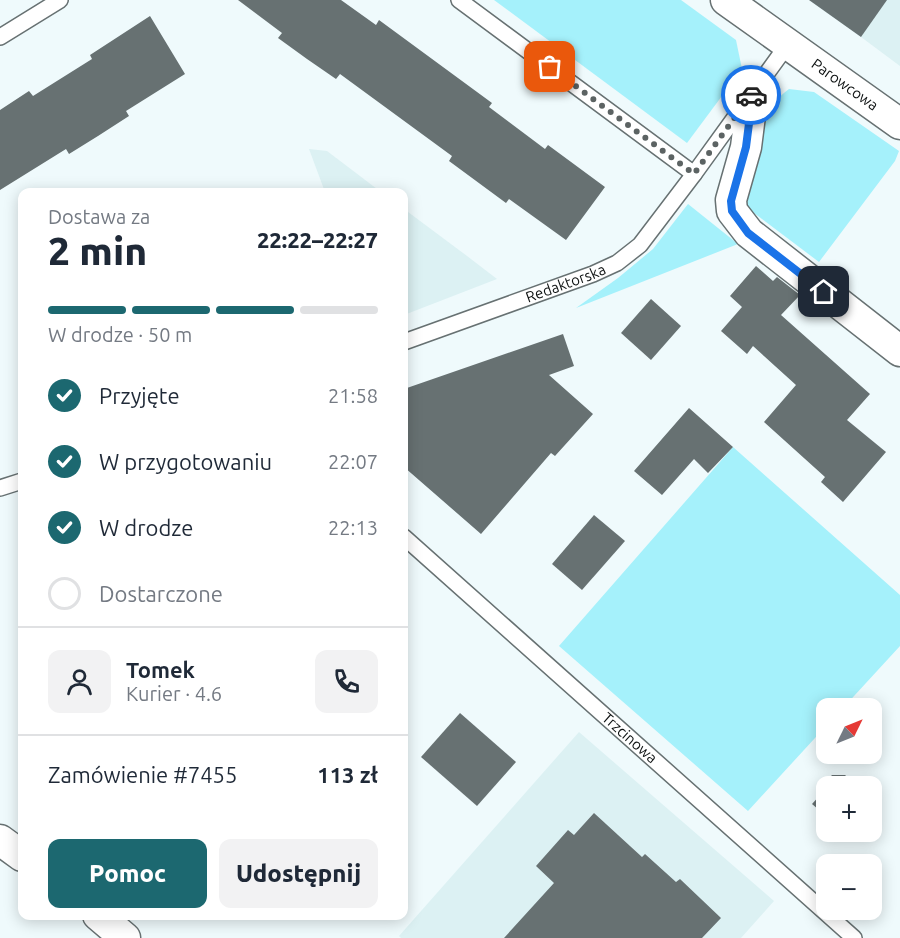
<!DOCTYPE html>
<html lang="pl">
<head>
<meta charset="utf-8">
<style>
  body { margin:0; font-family:Ubuntu,sans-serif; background:#f2f2f3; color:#1f2937; height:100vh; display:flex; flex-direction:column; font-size:22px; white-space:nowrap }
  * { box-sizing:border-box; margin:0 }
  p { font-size:20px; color:#747a83 }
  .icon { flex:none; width:33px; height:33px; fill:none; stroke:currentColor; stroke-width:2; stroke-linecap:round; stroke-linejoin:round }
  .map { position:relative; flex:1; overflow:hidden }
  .side { position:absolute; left:18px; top:188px; width:390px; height:732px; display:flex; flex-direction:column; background:#fff; border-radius:12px; box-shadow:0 3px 15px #0003 }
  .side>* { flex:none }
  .needle { width:39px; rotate:47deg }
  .fabs { position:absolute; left:816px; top:698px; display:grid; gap:12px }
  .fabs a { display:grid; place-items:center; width:66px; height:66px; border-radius:12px; background:#fff; box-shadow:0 3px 15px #0003; font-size:30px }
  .pin { position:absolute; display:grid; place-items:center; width:51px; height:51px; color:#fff; margin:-26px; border-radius:12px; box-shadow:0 3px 9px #0006 }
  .courier { position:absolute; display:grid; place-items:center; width:60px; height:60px; margin:-30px; border:4px solid #1a73e8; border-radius:50%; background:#fff; color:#222; box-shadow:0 2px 8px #0007 }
  .summary em { font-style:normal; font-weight:800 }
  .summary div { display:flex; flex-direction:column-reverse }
  .summary { display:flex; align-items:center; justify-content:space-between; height:102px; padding:0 30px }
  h1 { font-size:39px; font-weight:800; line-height:45px }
  .bar { display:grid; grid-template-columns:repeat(4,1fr); gap:9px 6px; align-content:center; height:72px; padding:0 30px }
  .bar i { height:8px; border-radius:4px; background:#e0e1e3 }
  .bar .on { background:#1c6870 }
  .bar p { grid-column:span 4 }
  .line { display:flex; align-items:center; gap:15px; padding:0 30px; border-top:2px solid #e0e1e3 }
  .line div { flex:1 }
  .round { display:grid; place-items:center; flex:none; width:63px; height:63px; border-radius:12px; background:#f2f2f3 }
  ol { padding:0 30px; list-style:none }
  li { display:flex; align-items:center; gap:18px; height:66px }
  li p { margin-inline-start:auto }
  li .icon { padding:6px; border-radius:50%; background:#1c6870; color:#fff; stroke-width:4 }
  li:last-child { color:#747a83 }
  li i { width:33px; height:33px; border:3px solid #e0e1e3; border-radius:50% }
  .primary-button { display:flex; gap:12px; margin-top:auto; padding:12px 30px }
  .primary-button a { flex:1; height:69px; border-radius:12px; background:#1c6870; color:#fff; font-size:24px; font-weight:800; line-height:69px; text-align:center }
  .primary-button a+a { background:#f2f2f3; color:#1f2937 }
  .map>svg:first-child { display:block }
</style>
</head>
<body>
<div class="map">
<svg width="900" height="938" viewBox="0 0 900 938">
  <rect width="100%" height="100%" fill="#effafc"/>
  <g fill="#dcf1f3">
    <path d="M809 0H900V66L861 37Z"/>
    <path d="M309 149 327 151 381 192H325Z"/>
    <path d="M404 209 467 256 497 279 404 315Z"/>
    <path d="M579 732 774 901 741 938H401L399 936Z"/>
  </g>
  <g fill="#a5f1fb">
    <path d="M494 0H681L736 40 742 69 687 143Z"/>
    <path d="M789 89 814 92 899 151 895 161 819 262 742 204C750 163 753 115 789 89Z"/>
    <path d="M688 204 738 244 576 308 618 278 653 249Z"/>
    <path d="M733 447 900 595V646L843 708H826V726L748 811 559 646Z"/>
  </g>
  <g fill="#677172">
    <path d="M238 0H341L376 25 379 20 492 103 489 107 545 149 548 145 605 187 566 240 509 199 506 203 449 161 452 156 340 74 336 79 307 59 278 38 282 33Z"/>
    <path d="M809 0H887L861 37Z"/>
    <path d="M150 16 185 74 126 111 129 116 98 136 69 154 66 149 0 190V110L29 91 33 96 92 59 90 55Z"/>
    <path d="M756 266 773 281 777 277 800 295 781 315 870 394 847 420 886 452 843 502 821 482 825 477 764 422 796 385 753 346 747 354 721 331 742 307 730 296Z"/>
    <path d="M651 299 681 326 651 360 621 333Z"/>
    <path d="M563 334 574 366 549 375 593 414 555 456 551 453 481 534 404 467V389Z"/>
    <path d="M689 408 733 447 708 473 694 459 662 495 634 471Z"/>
    <path d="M594 515 625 541 582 590 552 564Z"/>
    <path d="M460 713 516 762 477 806 421 757Z"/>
    <path d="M832 775H845L857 786H826V816L812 804 822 793 821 787Z"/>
    <path d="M594 813 642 857 645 854 676 882 680 879 721 918 702 938H504L554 883 536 866 568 830 574 835Z"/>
  </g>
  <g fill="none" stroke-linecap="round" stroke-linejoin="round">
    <defs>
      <g id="lane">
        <path d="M459 0 694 174 788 44"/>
        <path d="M0 37 60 0"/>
        <path id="s1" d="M404 342 593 274 617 263 640 245 694 174"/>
        <path d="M0 488 22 481"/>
        <path id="s2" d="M404 537 854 938"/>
      </g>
      <g id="street">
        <path id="s3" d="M726 0 900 124"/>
        <path d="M753 92 746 147 731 200 732 211 749 233 900 351"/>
        <path d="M0 840 22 856"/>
        <path d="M98 915 125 938"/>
      </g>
    </defs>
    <use href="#lane" stroke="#677172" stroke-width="18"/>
    <use href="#street" stroke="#677172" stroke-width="33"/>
    <use href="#lane" stroke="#fff" stroke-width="15"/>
    <use href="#street" stroke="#fff" stroke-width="30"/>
  </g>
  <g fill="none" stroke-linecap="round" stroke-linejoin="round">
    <path stroke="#5c6363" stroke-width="6" stroke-dasharray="0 10.8" d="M550 67 694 174 751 95"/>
    <path stroke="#1a73e8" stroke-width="8" d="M751 95 753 92 746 147 731 201 732 211 748 233 824 292"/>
  </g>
  <g text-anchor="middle" stroke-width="4.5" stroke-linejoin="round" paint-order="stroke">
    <g font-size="15" fill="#0d1111" stroke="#effafc">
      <text dy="5" stroke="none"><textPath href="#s3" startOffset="146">Parowcowa</textPath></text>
      <text dy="5" stroke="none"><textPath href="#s1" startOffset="172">Redaktorska</textPath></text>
      <text dy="5" stroke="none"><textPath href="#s2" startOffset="302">Trzcinowa</textPath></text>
    </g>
  </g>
</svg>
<div class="fabs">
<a><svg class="needle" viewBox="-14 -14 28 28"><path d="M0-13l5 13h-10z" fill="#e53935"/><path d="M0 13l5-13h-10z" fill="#747a83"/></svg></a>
<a>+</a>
<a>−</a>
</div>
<div class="pin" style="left:550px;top:67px;background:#ea580c"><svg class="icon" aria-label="bag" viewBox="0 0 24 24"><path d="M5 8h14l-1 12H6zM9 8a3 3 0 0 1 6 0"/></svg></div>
<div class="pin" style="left:824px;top:292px;background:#1f2937"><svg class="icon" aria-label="home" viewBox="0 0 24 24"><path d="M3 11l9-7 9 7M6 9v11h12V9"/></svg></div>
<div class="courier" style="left:751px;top:95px"><svg class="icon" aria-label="car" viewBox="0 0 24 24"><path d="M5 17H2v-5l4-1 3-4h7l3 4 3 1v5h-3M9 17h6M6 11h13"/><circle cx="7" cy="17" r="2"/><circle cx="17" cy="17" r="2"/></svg></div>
<section class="side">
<div class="summary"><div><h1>2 min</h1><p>Dostawa za</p></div><em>22:22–22:27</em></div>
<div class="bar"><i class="on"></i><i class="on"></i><i class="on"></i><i></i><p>W drodze · 50 m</p></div>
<ol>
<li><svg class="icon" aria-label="check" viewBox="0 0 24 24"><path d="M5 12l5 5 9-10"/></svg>Przyjęte<p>21:58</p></li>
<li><svg class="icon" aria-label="check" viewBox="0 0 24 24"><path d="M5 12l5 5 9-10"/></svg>W przygotowaniu<p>22:07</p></li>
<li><svg class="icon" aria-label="check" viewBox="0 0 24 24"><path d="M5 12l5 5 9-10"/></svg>W drodze<p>22:13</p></li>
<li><i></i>Dostarczone</li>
</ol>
<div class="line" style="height:108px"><a class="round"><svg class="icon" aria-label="person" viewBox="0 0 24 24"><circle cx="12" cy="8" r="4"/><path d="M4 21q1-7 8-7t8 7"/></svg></a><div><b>Tomek</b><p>Kurier · 4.6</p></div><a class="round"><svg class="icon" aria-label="phone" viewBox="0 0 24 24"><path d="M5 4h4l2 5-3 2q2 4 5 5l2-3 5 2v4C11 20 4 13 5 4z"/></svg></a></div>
<div class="line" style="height:78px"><div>Zamówienie #7455</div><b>113 zł</b></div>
<div class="primary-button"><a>Pomoc</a><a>Udostępnij</a></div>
</section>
</div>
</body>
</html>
